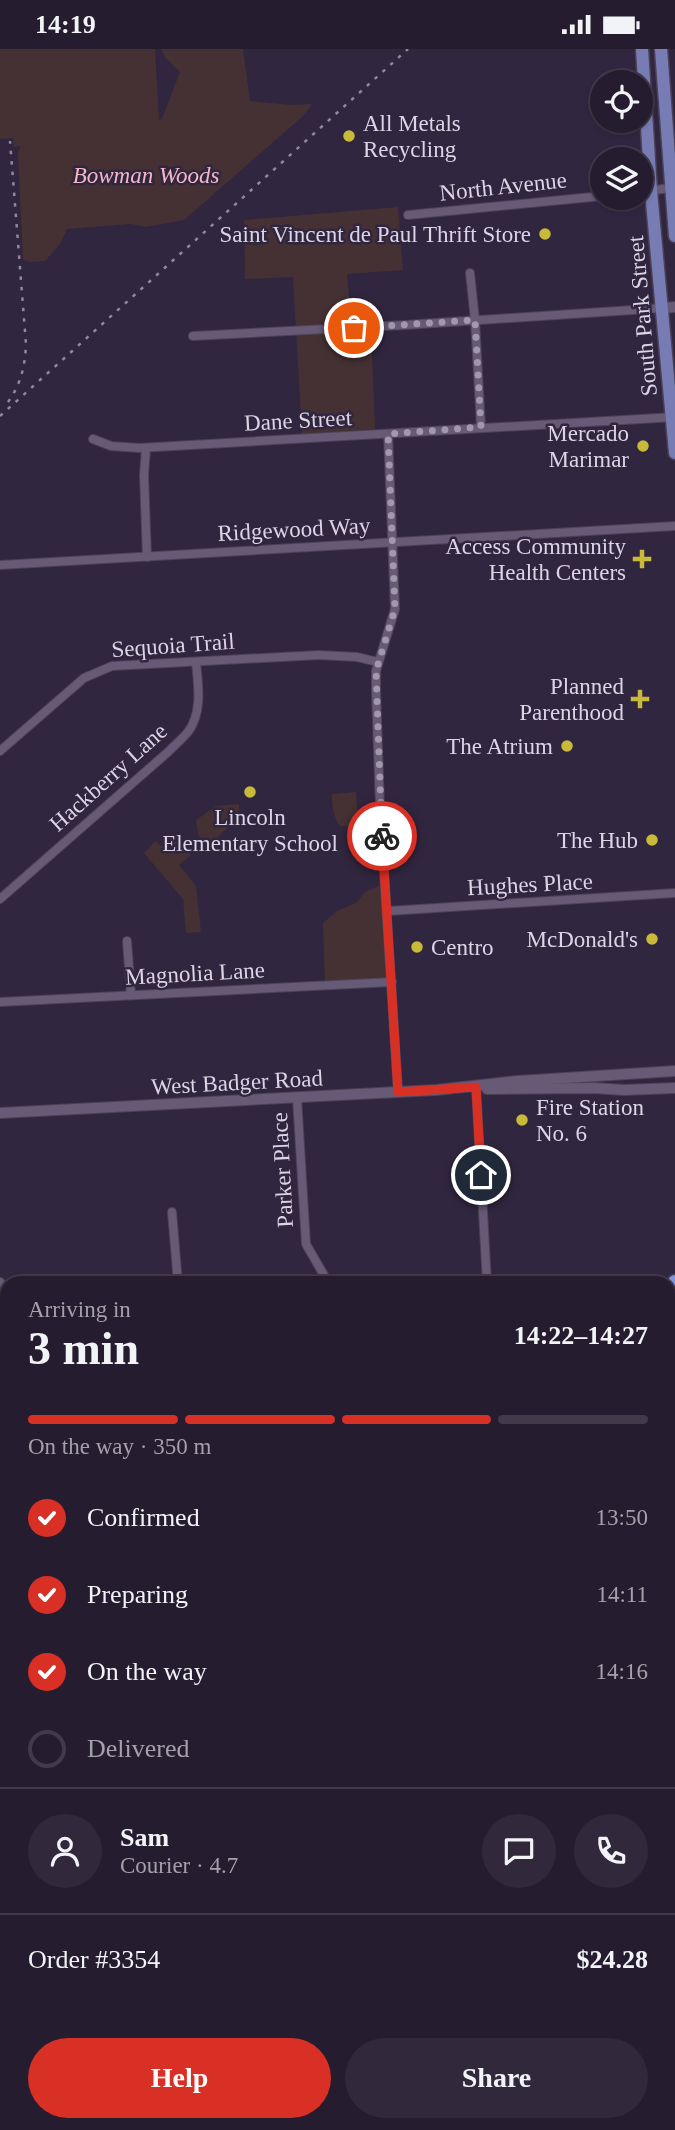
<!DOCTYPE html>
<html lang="en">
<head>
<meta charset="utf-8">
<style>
  body { margin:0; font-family:Georgia,serif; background:#31293b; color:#f1f3f6; height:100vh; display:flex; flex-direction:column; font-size:26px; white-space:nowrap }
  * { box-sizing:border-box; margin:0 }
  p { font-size:23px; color:#a3a1aa }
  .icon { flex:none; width:38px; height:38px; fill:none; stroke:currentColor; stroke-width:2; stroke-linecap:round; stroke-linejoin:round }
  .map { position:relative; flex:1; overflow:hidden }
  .drawer { position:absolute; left:0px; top:1227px; width:676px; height:856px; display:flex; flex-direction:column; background:#251c2f; border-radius:21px 21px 0 0; box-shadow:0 2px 5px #0004,0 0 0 2px #423a4b }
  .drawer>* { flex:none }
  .tools { position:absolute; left:590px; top:21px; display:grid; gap:14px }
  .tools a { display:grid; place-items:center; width:63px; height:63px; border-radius:50%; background:#251c2f; box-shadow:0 2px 5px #0004,0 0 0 2px #423a4b; font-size:35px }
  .pin { position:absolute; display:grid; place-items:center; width:60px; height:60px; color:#fff; margin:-30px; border:4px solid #fff; border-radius:50%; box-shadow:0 2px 7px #0007 }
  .courier { position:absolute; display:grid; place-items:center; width:70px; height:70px; margin:-35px; border:5px solid #d93025; border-radius:50%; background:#fff; color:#222; box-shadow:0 2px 9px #0007 }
  .headline em { font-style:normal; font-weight:700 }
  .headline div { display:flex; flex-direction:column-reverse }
  .headline { display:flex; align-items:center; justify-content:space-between; height:119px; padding:0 28px }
  h1 { font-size:46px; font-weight:700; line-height:52px }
  .bar { display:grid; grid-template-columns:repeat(4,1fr); gap:10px 7px; align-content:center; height:84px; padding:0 28px }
  .bar i { height:9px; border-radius:5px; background:#423a4b }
  .bar .on { background:#d93025 }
  .bar p { grid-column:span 4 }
  .line { display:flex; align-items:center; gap:18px; padding:0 28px; border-top:2px solid #423a4b }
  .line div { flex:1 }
  .round { display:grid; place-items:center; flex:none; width:74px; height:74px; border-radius:37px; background:#31293b }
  ol { padding:0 28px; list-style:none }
  li { display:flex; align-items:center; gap:21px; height:77px }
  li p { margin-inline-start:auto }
  li .icon { padding:7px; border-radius:50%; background:#d93025; color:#fff; stroke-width:4 }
  li:last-child { color:#a3a1aa }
  li i { width:38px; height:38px; border:4px solid #423a4b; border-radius:50% }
  .cta { display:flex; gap:14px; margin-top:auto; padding:14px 28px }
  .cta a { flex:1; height:80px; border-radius:42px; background:#d93025; color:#fff; font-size:28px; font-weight:700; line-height:80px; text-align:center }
  .cta a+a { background:#31293b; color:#f1f3f6 }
  .status { display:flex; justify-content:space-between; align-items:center; height:49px; padding:0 35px; background:#251c2f; direction:ltr }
  .status svg { height:19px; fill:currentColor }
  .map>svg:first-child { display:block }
</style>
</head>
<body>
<div class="status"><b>14:19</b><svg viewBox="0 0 49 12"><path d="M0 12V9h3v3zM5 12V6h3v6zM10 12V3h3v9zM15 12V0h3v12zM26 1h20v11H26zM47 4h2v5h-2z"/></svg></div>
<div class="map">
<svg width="675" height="2081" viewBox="0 0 675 2081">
  <rect width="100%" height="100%" fill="#31263f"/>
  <g fill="#453134">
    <path d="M0 0H155L159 71 162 70 180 23 165 8 161 0H243L250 52 291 56 312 55 303 67 184 171 146 178 131 175 67 180 60 195 45 212 30 213 23 210 18 103 21 97 14 98 13 89 0 90Z"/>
    <path d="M398 158 403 221 347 225 352 284 371 283 375 380 302 385 293 228 245 230 244 171Z"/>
    <path d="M356 743 359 786 348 787 347 777H340C333 767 332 757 332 745Z"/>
    <path d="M239 755V767L213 793 200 794 196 771 216 757Z"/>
    <path d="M174 785 191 806 179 816 196 837 201 883 186 884 183 850 144 804 156 792 160 797Z"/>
    <path d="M386 834 392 933 325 936 323 874 337 862 356 854 365 843Z"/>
    <path d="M675 1274V1350L669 1353V1288Z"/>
  </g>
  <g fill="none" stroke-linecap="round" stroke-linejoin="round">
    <defs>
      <g id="minor">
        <path d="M640 143 670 139"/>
        <path d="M408 166 602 147"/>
        <path d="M470 224 475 271 481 378"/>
        <path d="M193 287 405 276 663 259"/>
        <path d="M388 385 395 560 376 622V641L380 759 398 1043"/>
        <path d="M93 390 111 397 139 399 675 368"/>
        <path d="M146 399 144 426 147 508"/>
        <path d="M0 516 675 477"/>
        <path d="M0 702 84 629 112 617 319 606 357 608 378 613"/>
        <path d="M0 850 168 703C175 696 182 690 188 683 203 663 198 635 196 613"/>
        <path d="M388 862 675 844"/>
        <path d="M127 892 131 946"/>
        <path d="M0 953 392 933"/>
        <path d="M476 1038 487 1234"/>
        <path d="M297 1049 306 1195 325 1228"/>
        <path d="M172 1163 178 1234"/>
        <path d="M0 1233 7 1240"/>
        <path d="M0 1551H7"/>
        <path d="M0 1874 7 1873"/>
        <path d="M556 2076V2081"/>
      </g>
      <g id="tertiary">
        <path d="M663 259 675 258"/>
        <path d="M487 1040 594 1039 624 1041 675 1039"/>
        <path d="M0 1064 436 1041 518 1032 675 1022"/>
        <path d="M668 1527 675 1530"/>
        <path d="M0 1661 7 1660"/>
      </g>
      <g id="primary">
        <path d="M642 0 651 142 675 404"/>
        <path d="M661 0 675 187"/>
      </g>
      <g id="motorway">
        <path d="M668 1248 675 1233"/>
        <path d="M668 1266 675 1252"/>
        <path d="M668 1370 675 1367"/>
        <path d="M668 1395 675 1393"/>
        <path d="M668 1411 675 1404"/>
        <path d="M668 1486 675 1492"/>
        <path d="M668 1513 675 1516"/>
        <path d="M0 1601 7 1600"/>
        <path d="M0 1630 7 1628"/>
      </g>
    </defs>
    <use href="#minor" stroke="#4c4257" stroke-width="10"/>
    <use href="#tertiary" stroke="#4c4257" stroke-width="12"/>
    <use href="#primary" stroke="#4c4257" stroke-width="15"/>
    <use href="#motorway" stroke="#4c4257" stroke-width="17"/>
    <use href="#minor" stroke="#665a76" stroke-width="8"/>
    <use href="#tertiary" stroke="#665a76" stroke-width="10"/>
    <use href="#primary" stroke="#777db4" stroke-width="12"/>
    <use href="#motorway" stroke="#8395de" stroke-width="14"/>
    <g stroke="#91889d" stroke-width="2.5" stroke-dasharray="3.5 7" stroke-linecap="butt">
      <path d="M8 353C21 335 25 317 26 295L10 92"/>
      <path d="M0 367 408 0"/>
    </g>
  </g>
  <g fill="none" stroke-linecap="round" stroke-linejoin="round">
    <path stroke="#a098ac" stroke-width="7" stroke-dasharray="0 12.6" d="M354 279 475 271 481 378 388 385 395 560 376 622 382 787"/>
    <path stroke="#d93025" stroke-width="9" d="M382 787 398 1043 476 1038 481 1126"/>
  </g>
  <g fill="#caba3a" stroke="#31263f" stroke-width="2.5">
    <circle cx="349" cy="87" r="7"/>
    <circle cx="545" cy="185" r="7"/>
    <circle cx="643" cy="397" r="7"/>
    <path d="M638.5 499.5h7v7h7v7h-7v7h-7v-7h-7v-7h7z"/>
    <path d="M636.5 639.5h7v7h7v7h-7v7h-7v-7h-7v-7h7z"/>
    <circle cx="567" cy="697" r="7"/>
    <circle cx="250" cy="743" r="7"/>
    <circle cx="652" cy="791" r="7"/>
    <circle cx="652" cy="890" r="7"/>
    <circle cx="417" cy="898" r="7"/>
    <circle cx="522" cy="1071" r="7"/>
  </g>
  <g text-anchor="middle" stroke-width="5" stroke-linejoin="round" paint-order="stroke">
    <g font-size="23" fill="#dcd5e6" stroke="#31263f" text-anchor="end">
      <text x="363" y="82" text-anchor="start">All Metals<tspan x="363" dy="26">Recycling</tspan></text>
      <text x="531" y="193">Saint Vincent de Paul Thrift Store</text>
      <text x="629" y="392">Mercado<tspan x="629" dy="26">Marimar</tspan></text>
      <text x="626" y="505">Access Community<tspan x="626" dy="26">Health Centers</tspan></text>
      <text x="624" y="645">Planned<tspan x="624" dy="26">Parenthood</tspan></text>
      <text x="553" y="705">The Atrium</text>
      <text x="250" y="776" text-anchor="middle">Lincoln<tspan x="250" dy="26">Elementary School</tspan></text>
      <text x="638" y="799">The Hub</text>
      <text x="638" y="898">McDonald's</text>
      <text x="431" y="906" text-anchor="start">Centro</text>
      <text x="536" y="1066" text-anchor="start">Fire Station<tspan x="536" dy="26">No. 6</tspan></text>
    </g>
    <g font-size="23" font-style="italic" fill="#f4b8c2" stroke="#31263f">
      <text x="146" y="134">Bowman Woods</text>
    </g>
    <g font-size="23" fill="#dcd5e6" stroke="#31263f">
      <text transform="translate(503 137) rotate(-6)" y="8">North Avenue</text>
      <text transform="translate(642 267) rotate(-95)" y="8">South Park Street</text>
      <text transform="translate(298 371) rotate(-3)" y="8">Dane Street</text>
      <text transform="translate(294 480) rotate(-3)" y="8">Ridgewood Way</text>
      <text transform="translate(173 596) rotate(-4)" y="8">Sequoia Trail</text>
      <text transform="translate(108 728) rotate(-42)" y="8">Hackberry Lane</text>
      <text transform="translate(530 835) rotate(-3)" y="8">Hughes Place</text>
      <text transform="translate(195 924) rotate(-3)" y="8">Magnolia Lane</text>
      <text transform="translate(237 1033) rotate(-3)" y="8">West Badger Road</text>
      <text transform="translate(282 1121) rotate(-93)" y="8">Parker Place</text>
    </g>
  </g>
</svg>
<div class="tools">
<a><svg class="icon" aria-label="locate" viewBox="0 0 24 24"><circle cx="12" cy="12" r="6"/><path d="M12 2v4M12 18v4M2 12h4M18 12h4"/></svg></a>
<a><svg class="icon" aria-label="layers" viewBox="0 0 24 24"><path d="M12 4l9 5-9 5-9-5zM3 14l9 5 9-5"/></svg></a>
</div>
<div class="pin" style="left:354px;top:279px;background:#ea580c"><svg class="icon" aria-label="bag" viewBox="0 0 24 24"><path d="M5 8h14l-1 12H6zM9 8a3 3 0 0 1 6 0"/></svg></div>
<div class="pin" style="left:481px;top:1126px;background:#1f2937"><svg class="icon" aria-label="home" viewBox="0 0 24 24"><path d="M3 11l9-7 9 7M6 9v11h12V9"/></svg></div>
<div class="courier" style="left:382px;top:787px"><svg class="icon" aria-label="bike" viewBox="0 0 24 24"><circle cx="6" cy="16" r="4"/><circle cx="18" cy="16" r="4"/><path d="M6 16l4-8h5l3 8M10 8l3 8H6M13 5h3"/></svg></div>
<section class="drawer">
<div class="headline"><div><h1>3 min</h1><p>Arriving in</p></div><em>14:22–14:27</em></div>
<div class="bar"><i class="on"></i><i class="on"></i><i class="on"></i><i></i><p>On the way · 350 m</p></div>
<ol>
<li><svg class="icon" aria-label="check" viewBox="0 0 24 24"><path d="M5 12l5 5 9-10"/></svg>Confirmed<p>13:50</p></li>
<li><svg class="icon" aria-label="check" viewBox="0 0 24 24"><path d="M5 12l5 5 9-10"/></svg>Preparing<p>14:11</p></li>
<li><svg class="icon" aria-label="check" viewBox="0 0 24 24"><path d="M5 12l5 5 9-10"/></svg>On the way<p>14:16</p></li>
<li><i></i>Delivered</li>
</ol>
<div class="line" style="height:126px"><a class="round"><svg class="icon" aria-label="person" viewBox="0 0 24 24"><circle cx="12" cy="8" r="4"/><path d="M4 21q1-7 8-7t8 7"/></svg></a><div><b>Sam</b><p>Courier · 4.7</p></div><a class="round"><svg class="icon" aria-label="chat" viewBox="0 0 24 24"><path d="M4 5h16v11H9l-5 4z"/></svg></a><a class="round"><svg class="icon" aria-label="phone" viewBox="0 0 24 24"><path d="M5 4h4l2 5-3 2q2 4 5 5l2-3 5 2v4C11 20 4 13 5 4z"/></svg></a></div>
<div class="line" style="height:91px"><div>Order #3354</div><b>$24.28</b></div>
<div class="cta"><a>Help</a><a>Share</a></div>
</section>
</div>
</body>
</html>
